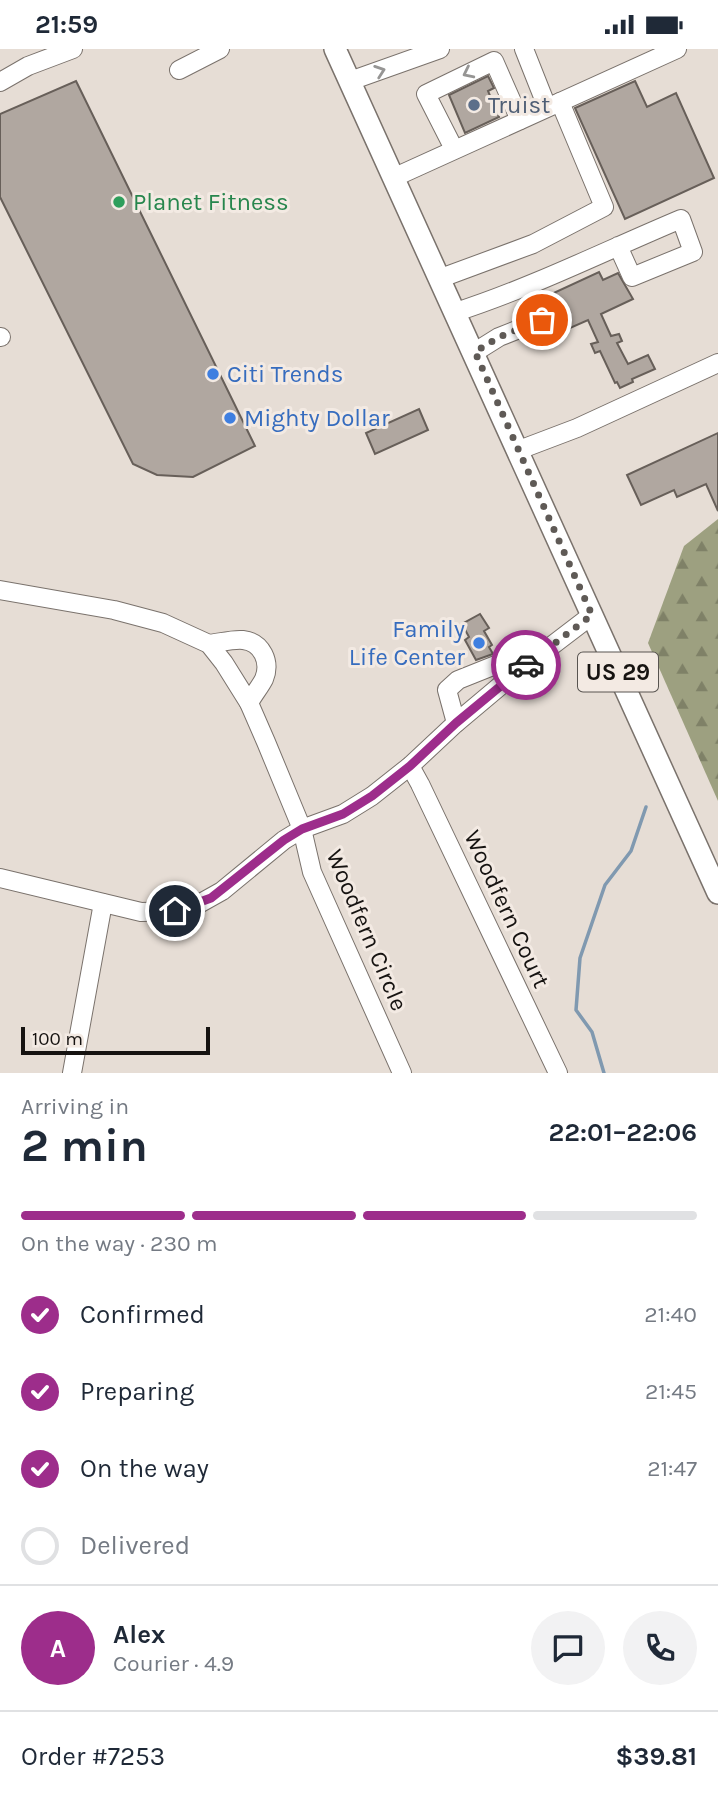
<!DOCTYPE html>
<html lang="en">
<head>
<meta charset="utf-8">
<style>
  body { margin:0; font-family:Karla,sans-serif; background:#f2f2f3; color:#1f2937; height:100vh; display:flex; flex-direction:column; font-size:26px; white-space:nowrap }
  * { box-sizing:border-box; margin:0 }
  p { font-size:23px; color:#747a83 }
  .icon { flex:none; width:38px; height:38px; fill:none; stroke:currentColor; stroke-width:2; stroke-linecap:round; stroke-linejoin:round }
  .map { position:relative; height:1024px; overflow:hidden }
  .side { display:flex; flex-direction:column; background:#fff; flex:1 }
  .side>* { flex:none }
  .scale { position:absolute; left:21px; bottom:18px; width:189px; box-sizing:border-box; padding-left:7px; border:4px solid #161311; border-top:0; font-size:19px; line-height:24px; white-space:nowrap; color:#161311; -webkit-text-stroke:5px #f3eae3; paint-order:stroke }
  .pin { position:absolute; display:grid; place-items:center; width:60px; height:60px; color:#fff; margin:-30px; border:4px solid #fff; border-radius:50%; box-shadow:0 2px 7px #0007 }
  .courier { position:absolute; display:grid; place-items:center; width:70px; height:70px; margin:-35px; border:5px solid #9d2d8b; border-radius:50%; background:#fff; color:#222; box-shadow:0 2px 9px #0007 }
  .overview em { font-style:normal; font-weight:700 }
  .overview div { display:flex; flex-direction:column-reverse }
  .overview { display:flex; align-items:center; justify-content:space-between; height:119px; padding:0 21px }
  h1 { font-size:46px; font-weight:700; line-height:52px }
  .bar { display:grid; grid-template-columns:repeat(4,1fr); gap:10px 7px; align-content:center; height:84px; padding:0 21px }
  .bar i { height:9px; border-radius:5px; background:#e0e1e3 }
  .bar .current { background:#9d2d8b }
  .bar p { grid-column:span 4 }
  .line { display:flex; align-items:center; gap:18px; padding:0 21px; border-top:2px solid #e0e1e3 }
  .line div { flex:1 }
  .round { display:grid; place-items:center; flex:none; width:74px; height:74px; border-radius:37px; background:#f2f2f3 }
  ol { padding:0 21px; list-style:none }
  li { display:flex; align-items:center; gap:21px; height:77px }
  li p { margin-inline-start:auto }
  li .icon { padding:7px; border-radius:50%; background:#9d2d8b; color:#fff; stroke-width:4 }
  li:last-child { color:#747a83 }
  li i { width:38px; height:38px; border:4px solid #e0e1e3; border-radius:50% }
  .status { display:flex; justify-content:space-between; align-items:center; height:49px; padding:0 35px; background:#fff; direction:ltr }
  .status svg { height:19px; fill:currentColor }
  .map>svg:first-child { display:block }
</style>
</head>
<body>
<div class="status"><b>21:59</b><svg viewBox="0 0 49 12"><path d="M0 12V9h3v3zM5 12V6h3v6zM10 12V3h3v9zM15 12V0h3v12zM26 1h20v11H26zM47 4h2v5h-2z"/></svg></div>
<div class="map">
<svg width="718" height="1024" viewBox="0 0 718 1024">
  <defs>
    <pattern id="forest-firs" width="22" height="20" patternUnits="userSpaceOnUse" patternTransform="scale(1.75)"><rect width="22" height="20" fill="#9da080"/><path d="M5 1l3.5 6h-7zM16 11l3.5 6h-7z" fill="#7f8167"/></pattern>
  </defs>
  <rect width="100%" height="100%" fill="#e6ddd5"/>
  <path fill="url(#forest-firs)" d="M718 470V752L648 594 684 497Z"/>
  <g fill="none" stroke-linecap="round" stroke-linejoin="round">
    <path stroke="#8099b0" stroke-width="3.5" d="M604 1024 592 983 576 961 580 909 605 836 631 802 646 758"/>
  </g>
  <g fill="#b0a7a0" stroke="#675f59" stroke-width="2">
    <path d="M488 27 494 39 488 42 499 68 465 84 449 46Z"/>
    <path d="M76 32 255 397 193 428 157 426 133 415 0 148V65Z"/>
    <path d="M635 32 647 58 676 44 714 129 625 170 575 59Z"/>
    <path d="M599 223 603 231 618 224 633 250 601 265 611 287 619 285 622 292 617 294 628 315 648 306 655 320 632 330 633 333 620 339 617 333 615 334 600 302 595 304 591 295 598 293 588 271 561 283 545 248Z"/>
    <path d="M419 360 428 381 375 405 366 384Z"/>
    <path d="M718 384V462L706 435 677 448 674 441 641 456 627 426Z"/>
    <path d="M480 565 489 579 484 582 492 596 489 598 493 605 476 611 465 591 469 588 462 575Z"/>
  </g>
  <g fill="none" stroke-linecap="round" stroke-linejoin="round">
    <defs>
      <g id="minor">
        <path d="M524 0 547 58"/>
        <path d="M179 21 220 0"/>
        <path d="M350 32 440 0"/>
        <path d="M0 33 28 17 73 0"/>
        <path d="M454 100 426 45 494 12 520 71"/>
        <path d="M395 128 677 0"/>
        <path d="M441 229 533 195 604 158 560 53"/>
        <path d="M456 263C533 238 607 201 681 170L693 203 632 228 618 197"/>
        <path d="M0 288H1"/>
        <path d="M475 303 499 288 542 271"/>
        <path d="M519 401 577 379 718 314"/>
        <path d="M0 541 114 561 163 574 209 595 224 614 249 654 266 693 302 780 312 823 402 1024"/>
        <path d="M209 595C219 594 232 590 243 591 262 593 271 613 264 630 260 638 253 646 249 654"/>
        <path d="M456 674 447 641 458 631 498 615 512 627"/>
        <path d="M410 717 420 735 558 1024"/>
        <path d="M0 829 141 863 175 862 197 856 222 842 284 791 302 780 343 765 372 747 410 717 456 674 512 627 592 566"/>
        <path d="M72 1024 103 854"/>
      </g>
      <path id="major" d="M335 0 718 844"/>
    </defs>
    <use href="#minor" stroke="#7a726c" stroke-width="20"/>
    <use href="#major" stroke="#7a726c" stroke-width="24"/>
    <use href="#minor" stroke="#fff" stroke-width="18"/>
    <use href="#major" stroke="#fff" stroke-width="21"/>
  </g>
  <defs><path id="oneway-chevron" d="M-2-3.5L2.5 0L-2 3.5" fill="none" stroke-width="1.6" stroke-linecap="round" stroke-linejoin="round" transform="scale(1.75)"/></defs>
  <g stroke="#969594">
    <use href="#oneway-chevron" transform="translate(380 22) rotate(-19)"/>
    <use href="#oneway-chevron" transform="translate(468 24) rotate(154)"/>
  </g>
  <g fill="none" stroke-linecap="round" stroke-linejoin="round">
    <path stroke="#5f5a56" stroke-width="7" stroke-dasharray="0 12.6" d="M526 616 592 566 475 303 499 288 542 271"/>
    <path stroke="#9d2d8b" stroke-width="9" d="M175 862 211 849 284 791 302 780 343 765 372 747 410 717 456 674 526 616"/>
  </g>
  <circle fill="#5c6f8a" stroke="#f3eae3" stroke-width="2.5" cx="474" cy="56" r="7"/>
  <circle fill="#2e9e5b" stroke="#f3eae3" stroke-width="2.5" cx="119" cy="153" r="7"/>
  <g fill="#3f7fe0" stroke="#f3eae3" stroke-width="2.5">
    <circle cx="213" cy="325" r="7"/>
    <circle cx="230" cy="369" r="7"/>
    <circle cx="479" cy="594" r="7"/>
  </g>
  <g text-anchor="middle" stroke-width="6" stroke-linejoin="round" paint-order="stroke">
    <rect fill="#f3eae3" stroke="#585450" stroke-width="2" x="578" y="603.5" width="80" height="39" rx="5"/>
    <g font-size="23" font-weight="bold" fill="#161311">
      <text x="618" y="631">US 29</text>
    </g>
    <g font-size="24" fill="#4e5e75" stroke="#f3eae3" text-anchor="start">
      <text x="488" y="64">Truist</text>
    </g>
    <g font-size="24" fill="#27864d" stroke="#f3eae3" text-anchor="start">
      <text x="133" y="161">Planet Fitness</text>
    </g>
    <g font-size="24" fill="#366cbe" stroke="#f3eae3" text-anchor="start">
      <text x="227" y="333">Citi Trends</text>
      <text x="244" y="377">Mighty Dollar</text>
      <text x="465" y="588" text-anchor="end">Family<tspan x="465" dy="28">Life Center</tspan></text>
    </g>
    <g font-size="24" fill="#161311" stroke="#f3eae3">
      <text transform="translate(507 860) rotate(65)" y="8">Woodfern Court</text>
      <text transform="translate(367 881) rotate(67)" y="8">Woodfern Circle</text>
    </g>
  </g>
</svg>
<div class="scale">100 m</div>
<div class="pin" style="left:542px;top:271px;background:#ea580c"><svg class="icon" aria-label="bag" viewBox="0 0 24 24"><path d="M5 8h14l-1 12H6zM9 8a3 3 0 0 1 6 0"/></svg></div>
<div class="pin" style="left:175px;top:862px;background:#1f2937"><svg class="icon" aria-label="home" viewBox="0 0 24 24"><path d="M3 11l9-7 9 7M6 9v11h12V9"/></svg></div>
<div class="courier" style="left:526px;top:616px"><svg class="icon" aria-label="car" viewBox="0 0 24 24"><path d="M5 17H2v-5l4-1 3-4h7l3 4 3 1v5h-3M9 17h6M6 11h13"/><circle cx="7" cy="17" r="2"/><circle cx="17" cy="17" r="2"/></svg></div>
</div>
<section class="side">
<div class="overview"><div><h1>2 min</h1><p>Arriving in</p></div><em>22:01–22:06</em></div>
<div class="bar"><i class="current"></i><i class="current"></i><i class="current"></i><i></i><p>On the way · 230 m</p></div>
<ol>
<li><svg class="icon" aria-label="check" viewBox="0 0 24 24"><path d="M5 12l5 5 9-10"/></svg>Confirmed<p>21:40</p></li>
<li><svg class="icon" aria-label="check" viewBox="0 0 24 24"><path d="M5 12l5 5 9-10"/></svg>Preparing<p>21:45</p></li>
<li><svg class="icon" aria-label="check" viewBox="0 0 24 24"><path d="M5 12l5 5 9-10"/></svg>On the way<p>21:47</p></li>
<li><i></i>Delivered</li>
</ol>
<div class="line" style="height:126px"><b class="round" style="background:#9d2d8b;color:#fff">A</b><div><b>Alex</b><p>Courier · 4.9</p></div><a class="round"><svg class="icon" aria-label="chat" viewBox="0 0 24 24"><path d="M4 5h16v11H9l-5 4z"/></svg></a><a class="round"><svg class="icon" aria-label="phone" viewBox="0 0 24 24"><path d="M5 4h4l2 5-3 2q2 4 5 5l2-3 5 2v4C11 20 4 13 5 4z"/></svg></a></div>
<div class="line" style="height:91px"><div>Order #7253</div><b>$39.81</b></div>
</section>
</body>
</html>
